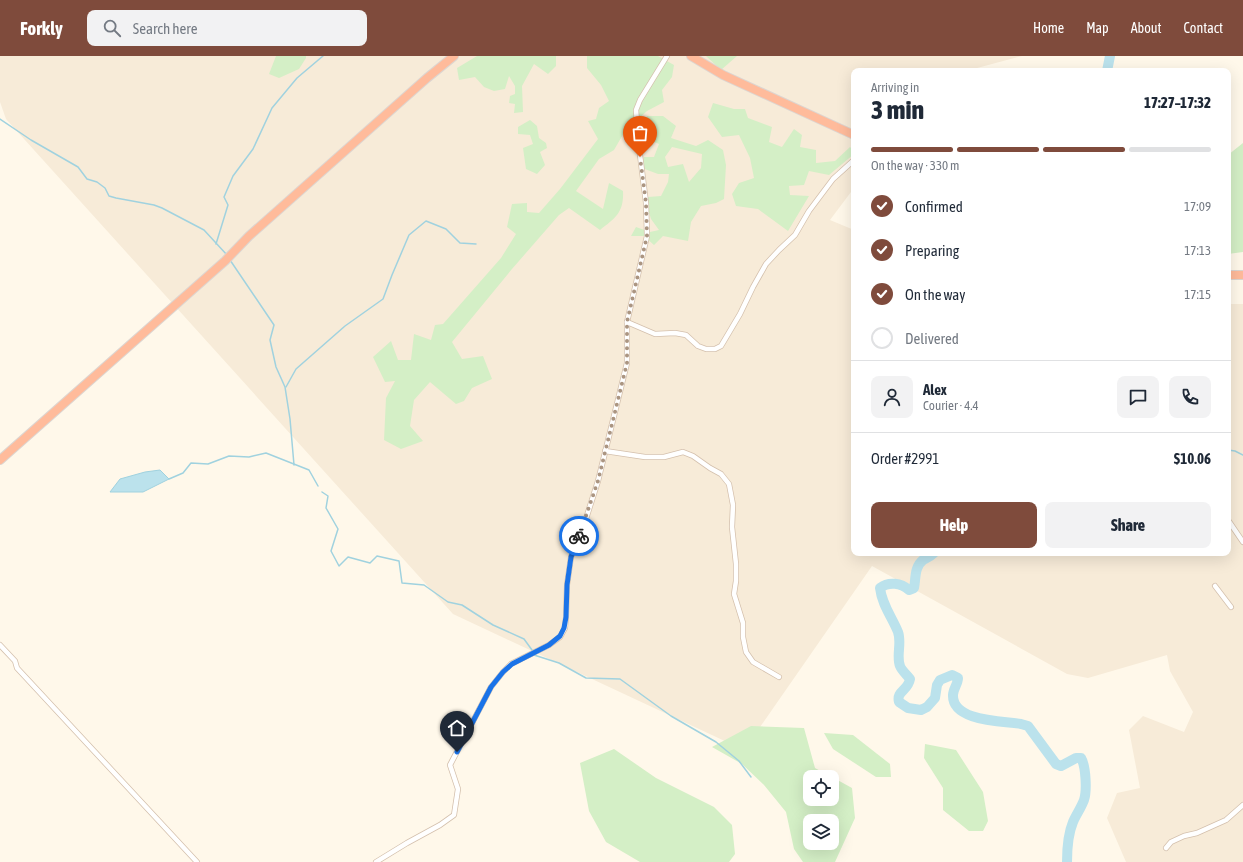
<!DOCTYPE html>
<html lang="en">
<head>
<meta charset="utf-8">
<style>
  body { margin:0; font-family:"Asap Condensed",sans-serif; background:#f2f2f3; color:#1f2937; height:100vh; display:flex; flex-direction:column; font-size:15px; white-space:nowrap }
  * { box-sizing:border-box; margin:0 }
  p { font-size:13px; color:#747a83 }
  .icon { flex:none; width:22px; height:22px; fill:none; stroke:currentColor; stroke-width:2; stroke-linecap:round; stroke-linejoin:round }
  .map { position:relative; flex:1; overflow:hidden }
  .side { position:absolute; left:851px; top:12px; width:380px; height:488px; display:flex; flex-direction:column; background:#fff; border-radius:8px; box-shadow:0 4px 16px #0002 }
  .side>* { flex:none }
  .controls { position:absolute; left:803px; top:714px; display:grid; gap:8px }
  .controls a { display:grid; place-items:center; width:36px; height:36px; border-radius:8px; background:#fff; box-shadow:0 4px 16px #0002; font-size:20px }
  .pin { position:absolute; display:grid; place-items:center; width:34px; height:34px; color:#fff; margin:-41px -17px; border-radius:50% 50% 50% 0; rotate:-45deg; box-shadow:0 0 4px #0007 }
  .pin .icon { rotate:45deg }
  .courier { position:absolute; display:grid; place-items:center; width:40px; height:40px; margin:-20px; border:3px solid #1a73e8; border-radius:50%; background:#fff; color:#222; box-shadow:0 1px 5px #0007 }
  .head em { font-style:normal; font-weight:800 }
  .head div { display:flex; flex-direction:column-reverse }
  .head { display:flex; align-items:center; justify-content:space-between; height:68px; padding:0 20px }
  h1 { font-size:26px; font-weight:800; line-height:30px }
  .bar { display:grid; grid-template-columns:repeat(4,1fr); gap:6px 4px; align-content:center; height:48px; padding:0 20px }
  .bar i { height:5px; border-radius:3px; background:#e0e1e3 }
  .bar .active { background:#7f4b3c }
  .bar p { grid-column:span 4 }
  .line { display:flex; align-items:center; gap:10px; padding:0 20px; border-top:1px solid #e0e1e3 }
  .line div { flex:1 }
  .round { display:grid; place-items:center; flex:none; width:42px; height:42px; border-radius:8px; background:#f2f2f3 }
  ol { padding:0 20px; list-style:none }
  li { display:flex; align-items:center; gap:12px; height:44px }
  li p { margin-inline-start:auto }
  li .icon { padding:4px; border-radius:50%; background:#7f4b3c; color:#fff; stroke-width:4 }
  li:last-child { color:#747a83 }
  li i { width:22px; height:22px; border:2px solid #e0e1e3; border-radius:50% }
  .cta { display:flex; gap:8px; margin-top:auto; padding:8px 20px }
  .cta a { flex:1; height:46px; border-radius:8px; background:#7f4b3c; color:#fff; font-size:16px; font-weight:800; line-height:46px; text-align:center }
  .cta a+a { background:#f2f2f3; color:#1f2937 }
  header { display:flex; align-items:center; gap:24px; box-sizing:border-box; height:56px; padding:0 20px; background:#7f4b3c; color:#fff }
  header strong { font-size:19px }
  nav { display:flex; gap:22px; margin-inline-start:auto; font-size:14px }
  .search { width:280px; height:36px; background:#f2f2f3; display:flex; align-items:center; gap:10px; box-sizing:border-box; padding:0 14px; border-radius:8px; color:#747a83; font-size:15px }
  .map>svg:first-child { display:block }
</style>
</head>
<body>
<header>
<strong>Forkly</strong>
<div class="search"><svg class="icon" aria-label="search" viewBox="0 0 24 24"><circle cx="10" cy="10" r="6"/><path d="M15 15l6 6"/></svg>Search here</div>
<nav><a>Home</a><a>Map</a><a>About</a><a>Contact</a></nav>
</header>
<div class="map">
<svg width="1243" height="806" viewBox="0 0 1243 806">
  <rect width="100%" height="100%" fill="#fff8ea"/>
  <path fill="#f7ebd8" d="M0 0H1022L966 15H854V132L830 164 854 174V497H1228V248H1243V806H1126L1107 762 1117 737 1140 732 1129 674 1143 660 1184 676 1193 656 1170 615 1167 599 1088 622 1067 618 872 510 744 694 453 558 6 63 0 46Z"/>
  <g fill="#d4efc6" fill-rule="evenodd">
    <path d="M276 0H306V2L299 13 279 22 269 18Z"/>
    <path d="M477 0H556V10L548 18 534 8 522 30 523 56 514 57 515 48 509 47 510 40 515 38V30L509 20 505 33 494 35 484 31 475 21 459 24 457 12Z"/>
    <path d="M587 0H658L674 9 672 21 662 34 664 46 647 55 625 75 614 94 599 103 576 135 603 153 609 127 623 135C624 156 616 162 600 174L569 152 559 159 512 213 452 286 462 303 483 300 492 323 472 332 464 345 456 348 430 326 414 344 410 370 423 385 401 393 384 384 386 342 395 325 385 326 373 301 391 285 398 304H411L414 278 431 284 435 269 443 268 501 202 516 178 507 171 512 148 527 147V156L539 157 560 133 598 83 588 65 596 63 599 52 609 45 601 29 587 12Z"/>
    <path d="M706 0H737L721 14Z"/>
    <path d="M713 47 734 53H745L748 62 772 71 769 86 782 91 794 73 802 79 800 91 816 94V107L835 105 850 91 854 95V98L829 119 809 115 804 129 789 130 790 139 809 140 788 175 758 153 736 150 732 138 739 127 754 122 750 102 739 79 722 81 708 61Z"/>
    <path d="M647 60H663L676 70 671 82 696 90 708 84 723 94 726 109 724 143 716 147 701 150 691 166 688 185 663 180 654 189 644 180H631L636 171 650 176 659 174 651 163 646 147 648 141 661 140 668 126 669 118H658L642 112 644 101H654L659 88 652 85 645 71ZM672 91 702 98 701 112 689 126 683 108 668 111 665 101Z"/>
    <path d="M530 64 537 70 539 82 546 87 547 92 540 96 545 109 537 118 526 113 523 92 533 88 530 79 518 78V71Z"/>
    <path d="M1243 87V196L1228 198V99Z"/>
    <path d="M751 670 804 672 815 712 831 721H810V743H832V721L852 732 855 762 835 806H803L794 793 786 756 764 729 742 708 712 691ZM810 765H832V787H810Z"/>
    <path d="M824 677 853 679 890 708 891 721H876L833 693Z"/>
    <path d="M925 688 956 694 983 736 988 765 983 775H969L943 754V732L924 702Z"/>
    <path d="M614 693 656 722 714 751 732 769 735 798 729 806H640L606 786 589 755 580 707Z"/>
  </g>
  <path fill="#bbe2ec" stroke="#a0d2df" d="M160 414 169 423 143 436H110L120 423 145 416Z"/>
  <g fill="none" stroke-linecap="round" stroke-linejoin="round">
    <g stroke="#a0d2df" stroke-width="1.5">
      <path d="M0 63 31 84 78 111 87 123 97 126 105 132 109 140 116 142 154 149 162 152 204 174 227 199"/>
      <path d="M216 188 228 149 224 141 233 120 253 93 272 52 297 22 323 0"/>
      <path d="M230 204 274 269 270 284 276 311 285 331 290 363 294 409"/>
      <path d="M286 331 296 313 345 270 383 243 392 219 409 179 426 165 446 173 460 187 476 188"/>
      <path d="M1228 394 1235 395 1243 399"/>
      <path d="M169 423 183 417 191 407 208 408 229 400 249 401 266 397 309 414 318 430"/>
      <path d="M322 436 328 440 326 452 338 473 331 495 339 510 348 501 370 507 377 500 399 505 402 527 424 529 448 546 462 549 493 569 524 583 532 594"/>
      <path d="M534 599 559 607 586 622 620 623 671 660 716 686 739 705 751 721"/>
    </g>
    <g stroke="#bbe2ec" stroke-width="10">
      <path d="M1107 15 1110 0"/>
      <path d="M934 497C930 501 927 502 923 504 914 511 916 523 914 532L909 534C901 527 889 525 880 532 882 549 892 561 898 576 902 587 896 600 900 610 902 615 907 619 910 623 908 635 896 635 899 646L908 652 921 654 927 651 935 642 937 629 940 624 952 619 958 622C958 628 953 633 953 639 952 666 1004 665 1021 668L1028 670 1056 708 1061 710 1076 702H1081C1086 710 1087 735 1084 744 1081 752 1076 759 1073 766 1068 778 1067 794 1067 806"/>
    </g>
    <defs>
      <g id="street">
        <path d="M627 266 655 278 675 277 686 279 698 290 706 293H715L721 290 740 258 753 231 766 208 779 194 795 179 809 155 833 123 854 104"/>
        <path d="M605 395 645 401H664L683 396 693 400 710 412 721 418 729 428 733 449 732 471 736 508V525L734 538 743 567V581L746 596 753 606 779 621"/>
        <path d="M1228 464 1243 486"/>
        <path d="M1215 530 1231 551"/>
        <path d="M0 589 15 605 17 612 197 806"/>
        <path d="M1166 792 1171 786 1184 780 1197 777 1226 764 1243 749"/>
        <path d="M376 806 407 787 440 769 454 759 458 733 450 709 491 631 503 616 511 608 549 589 560 581 565 572 566 561 567 529 571 501 584 469 598 425 627 307V266L647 180 646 147 639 91 636 54 640 44 667 0"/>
      </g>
      <g id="highway">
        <path d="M691 0 723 19 854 79"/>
        <path d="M1228 219H1243"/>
        <path d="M0 404 225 205 249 180 427 22 454 0"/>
      </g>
    </defs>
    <use href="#street" stroke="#d4c0ad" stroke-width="6"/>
    <use href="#highway" stroke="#ddd5d0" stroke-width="10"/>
    <use href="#street" stroke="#fff" stroke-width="4.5"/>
    <use href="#highway" stroke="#ffbb9b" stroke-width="8"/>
  </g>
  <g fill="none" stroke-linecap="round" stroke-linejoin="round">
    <path stroke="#ab9581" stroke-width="4" stroke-dasharray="0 7.2" d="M579 480 598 425 627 307V266L647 180 646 147 640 101"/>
    <path stroke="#1a73e8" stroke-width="5" d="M457 696 491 631 503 616 512 608 549 589 560 580 564 572 566 561 567 529 571 501 579 480"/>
  </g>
</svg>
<div class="controls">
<a><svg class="icon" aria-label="locate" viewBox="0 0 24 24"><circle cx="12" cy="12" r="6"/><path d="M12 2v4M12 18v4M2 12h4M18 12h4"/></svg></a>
<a><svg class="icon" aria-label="layers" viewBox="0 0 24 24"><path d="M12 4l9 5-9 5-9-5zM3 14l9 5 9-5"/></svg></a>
</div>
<div class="pin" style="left:640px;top:101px;background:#ea580c"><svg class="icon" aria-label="bag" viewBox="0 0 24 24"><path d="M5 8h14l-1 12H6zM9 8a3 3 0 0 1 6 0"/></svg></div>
<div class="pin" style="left:457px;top:696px;background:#1f2937"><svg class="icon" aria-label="home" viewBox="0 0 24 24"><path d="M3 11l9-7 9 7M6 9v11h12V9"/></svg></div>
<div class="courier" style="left:579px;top:480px"><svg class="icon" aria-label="bike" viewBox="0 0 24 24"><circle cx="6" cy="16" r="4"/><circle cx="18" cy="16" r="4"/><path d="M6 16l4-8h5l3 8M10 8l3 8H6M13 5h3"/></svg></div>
<section class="side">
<div class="head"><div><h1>3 min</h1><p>Arriving in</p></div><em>17:27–17:32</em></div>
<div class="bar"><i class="active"></i><i class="active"></i><i class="active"></i><i></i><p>On the way · 330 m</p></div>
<ol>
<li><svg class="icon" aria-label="check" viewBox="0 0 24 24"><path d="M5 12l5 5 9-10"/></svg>Confirmed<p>17:09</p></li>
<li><svg class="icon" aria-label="check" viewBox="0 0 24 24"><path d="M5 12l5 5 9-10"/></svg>Preparing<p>17:13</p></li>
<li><svg class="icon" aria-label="check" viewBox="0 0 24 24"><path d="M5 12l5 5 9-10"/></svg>On the way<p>17:15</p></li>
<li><i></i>Delivered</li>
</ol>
<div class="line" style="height:72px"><a class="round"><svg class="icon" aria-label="person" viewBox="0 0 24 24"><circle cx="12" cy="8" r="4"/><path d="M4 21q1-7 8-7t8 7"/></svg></a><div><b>Alex</b><p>Courier · 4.4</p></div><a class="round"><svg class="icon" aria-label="chat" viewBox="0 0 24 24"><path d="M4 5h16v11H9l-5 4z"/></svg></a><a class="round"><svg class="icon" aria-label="phone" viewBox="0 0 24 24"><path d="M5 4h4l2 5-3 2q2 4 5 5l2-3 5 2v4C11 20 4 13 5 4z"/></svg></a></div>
<div class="line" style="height:52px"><div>Order #2991</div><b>$10.06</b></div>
<div class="cta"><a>Help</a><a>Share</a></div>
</section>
</div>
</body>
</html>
